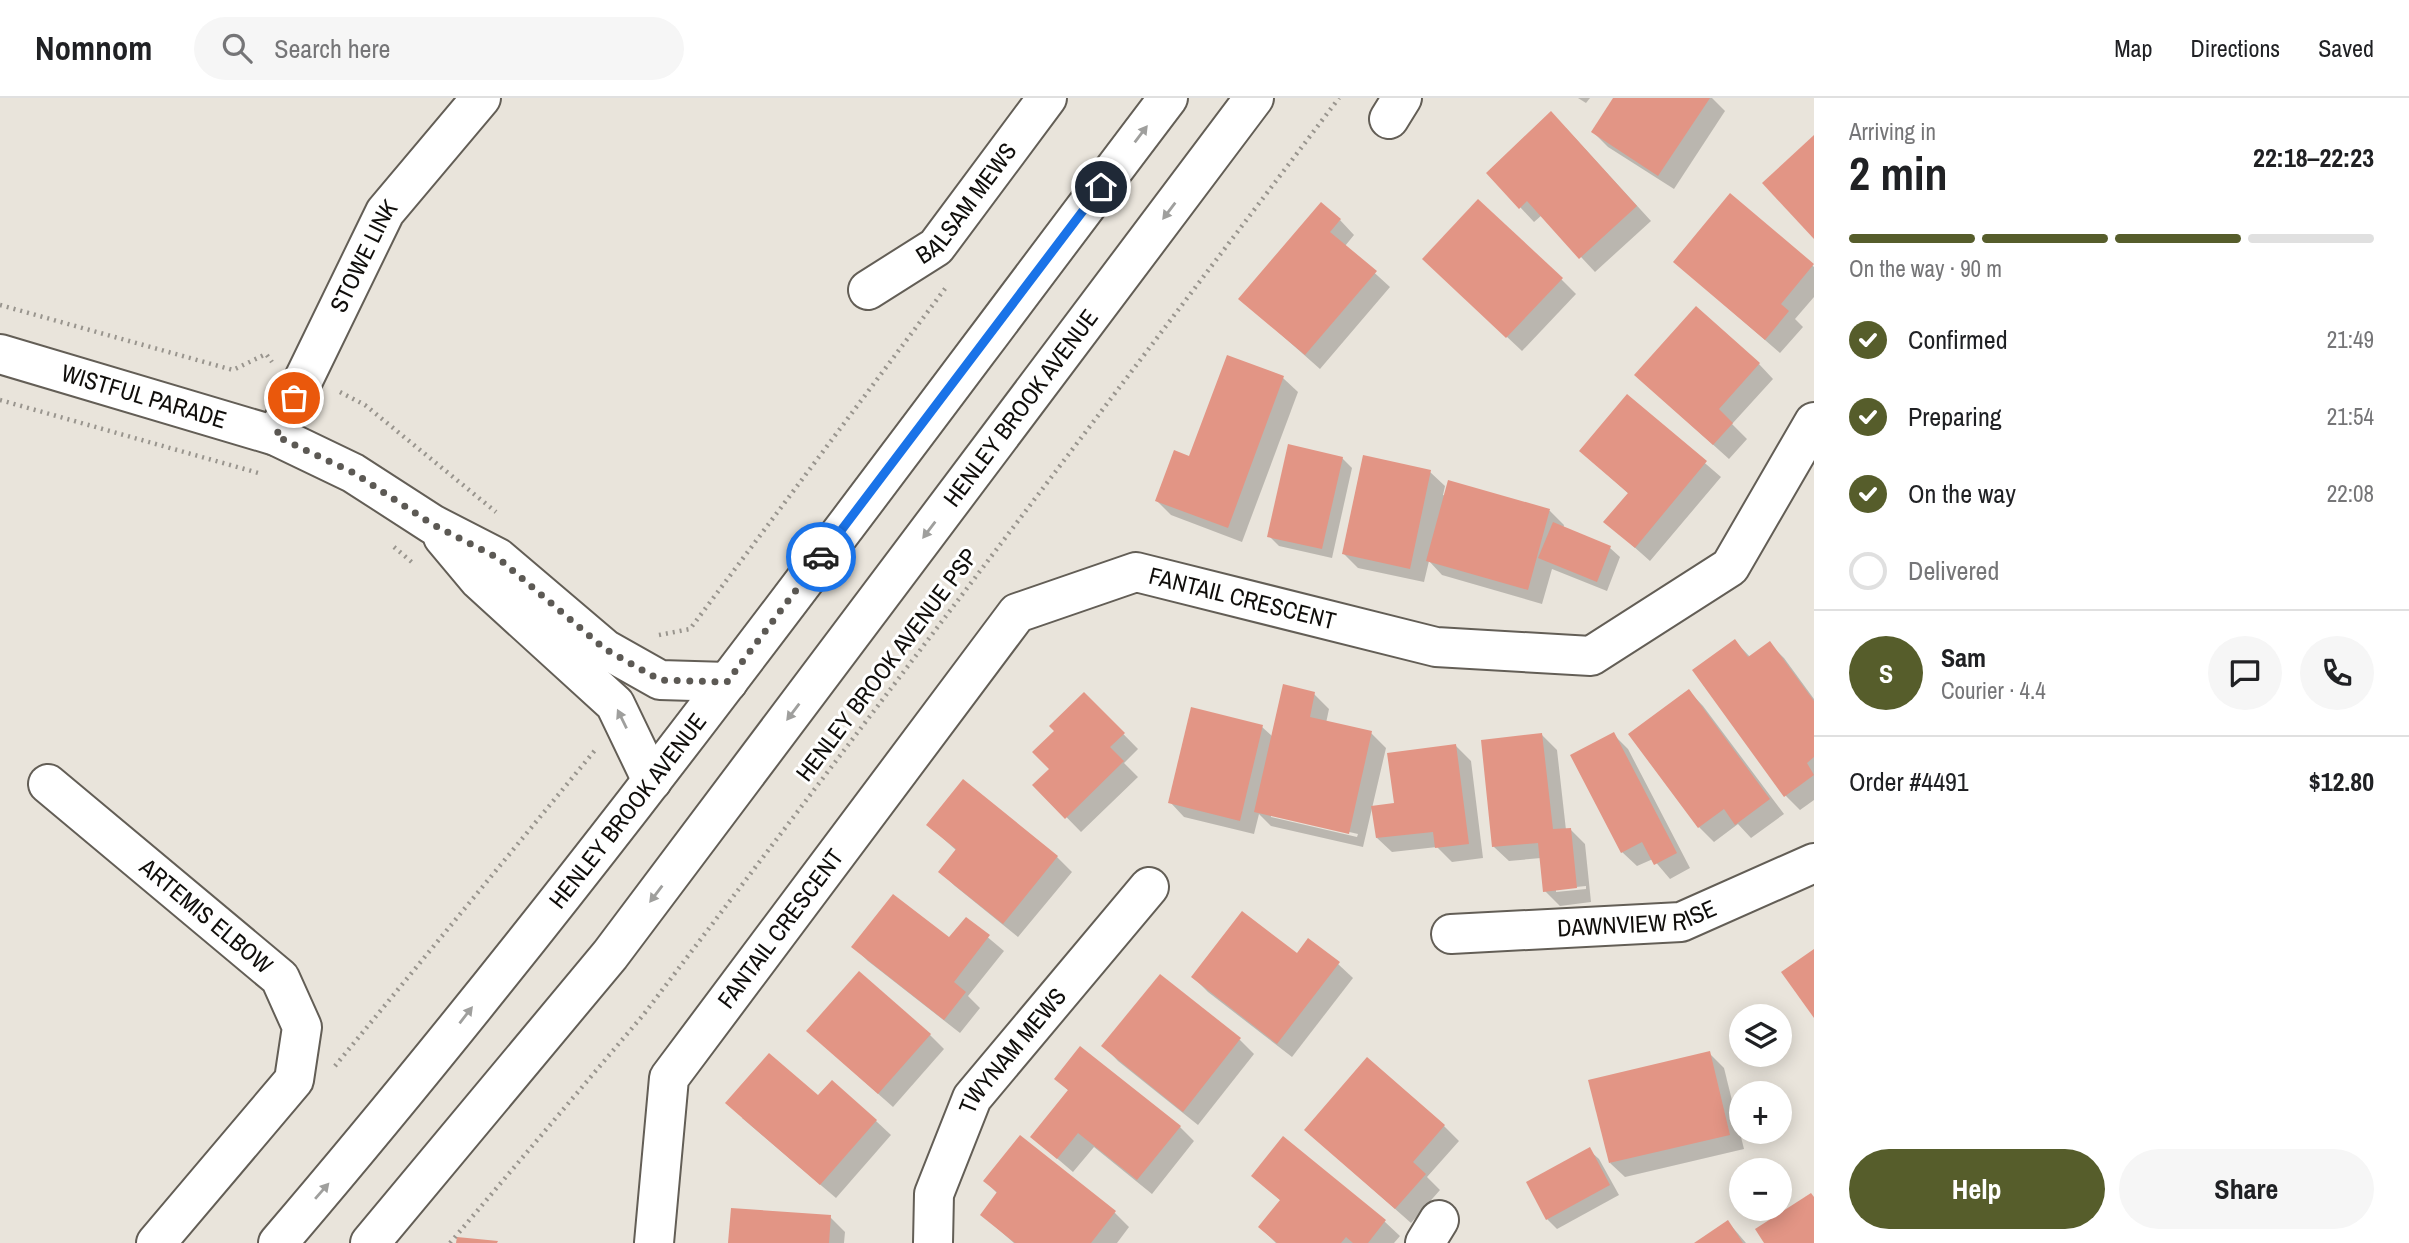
<!DOCTYPE html>
<html lang="en">
<head>
<meta charset="utf-8">
<style>
  body { margin:0; font-family:"Archivo Narrow",sans-serif; background:#f6f6f6; color:#202124; height:100vh; display:flex; flex-direction:column; font-size:26px; white-space:nowrap }
  * { box-sizing:border-box; margin:0 }
  p { font-size:23px; color:#757577 }
  .icon { flex:none; width:38px; height:38px; fill:none; stroke:currentColor; stroke-width:2; stroke-linecap:round; stroke-linejoin:round }
  .map { position:relative; flex:1; overflow:hidden }
  .side { display:flex; flex-direction:column; background:#fff; width:595px }
  .side>* { flex:none }
  .controls { position:absolute; left:1729px; top:906px; display:grid; gap:14px }
  .controls a { display:grid; place-items:center; width:63px; height:63px; border-radius:50%; background:#fff; box-shadow:0 4px 18px #0003; font-size:35px }
  .pin { position:absolute; display:grid; place-items:center; width:60px; height:60px; color:#fff; margin:-30px; border:4px solid #fff; border-radius:50%; box-shadow:0 2px 7px #0007 }
  .courier { position:absolute; display:grid; place-items:center; width:70px; height:70px; margin:-35px; border:5px solid #1a73e8; border-radius:50%; background:#fff; color:#222; box-shadow:0 2px 9px #0007 }
  .head em { font-style:normal; font-weight:700 }
  .head div { display:flex; flex-direction:column-reverse }
  .head { display:flex; align-items:center; justify-content:space-between; height:119px; padding:0 35px }
  h1 { font-size:46px; font-weight:700; line-height:52px }
  .bar { display:grid; grid-template-columns:repeat(4,1fr); gap:10px 7px; align-content:center; height:84px; padding:0 35px }
  .bar i { height:9px; border-radius:5px; background:#e0e0e0 }
  .bar .current { background:#565d2b }
  .bar p { grid-column:span 4 }
  .line { display:flex; align-items:center; gap:18px; padding:0 35px; border-top:2px solid #e0e0e0 }
  .line div { flex:1 }
  .round { display:grid; place-items:center; flex:none; width:74px; height:74px; border-radius:37px; background:#f6f6f6 }
  ol { padding:0 35px; list-style:none }
  li { display:flex; align-items:center; gap:21px; height:77px }
  li p { margin-inline-start:auto }
  li .icon { padding:7px; border-radius:50%; background:#565d2b; color:#fff; stroke-width:4 }
  li:last-child { color:#757577 }
  li i { width:38px; height:38px; border:4px solid #e0e0e0; border-radius:50% }
  .primary-button { display:flex; gap:14px; margin-top:auto; padding:14px 35px }
  .primary-button a { flex:1; height:80px; border-radius:42px; background:#565d2b; color:#fff; font-size:28px; font-weight:700; line-height:80px; text-align:center }
  .primary-button a+a { background:#f6f6f6; color:#202124 }
  header { display:flex; align-items:center; gap:42px; box-sizing:border-box; height:98px; padding:0 35px; background:#fff; border-bottom:2px solid #e0e0e0 }
  header strong { font-size:33px }
  nav { display:flex; gap:38px; margin-inline-start:auto; font-size:24px }
  .search { width:490px; height:63px; background:#f6f6f6; display:flex; align-items:center; gap:18px; box-sizing:border-box; padding:0 24px; border-radius:38px; color:#757577; font-size:26px }
  main { display:flex; flex:1; min-height:0 }
  .map>svg:first-child { display:block }
</style>
</head>
<body>
<header>
<strong>Nomnom</strong>
<div class="search"><svg class="icon" aria-label="search" viewBox="0 0 24 24"><circle cx="10" cy="10" r="6"/><path d="M15 15l6 6"/></svg>Search here</div>
<nav><a>Map</a><a>Directions</a><a>Saved</a></nav>
</header>
<main>
<div class="map">
<svg width="1814" height="1145" viewBox="0 0 1814 1145">
  <rect width="100%" height="100%" fill="#e9e4db"/>
  <g fill="#0003" fill-rule="evenodd">
    <path d="M1578 0H1590L1586 5Z"/>
    <path d="M1616 0H1712L1725 13 1674 91 1608 49 1593 34Z"/>
    <path d="M1566 30 1651 123 1595 174 1542 117 1534 124 1520 109Z"/>
    <path d="M1730 98 1814 169V199L1795 221 1803 229 1780 255 1675 164Z"/>
    <path d="M1340 122 1354 137 1345 148 1390 189 1320 271 1241 201Z"/>
    <path d="M1439 175 1561 181 1576 196 1522 253Z"/>
    <path d="M1759 266 1773 281 1732 326 1747 341 1729 361 1651 291Z"/>
    <path d="M1283 280 1298 294 1242 444 1171 417 1157 403 1190 360Z"/>
    <path d="M1627 298 1721 379 1650 463 1606 424 1629 396 1581 353Z"/>
    <path d="M1342 360 1352 370 1332 460 1279 448 1269 438Z"/>
    <path d="M1430 374 1445 388 1443 397 1446 398 1450 384 1550 413 1564 427 1563 431 1610 450 1620 459 1607 493 1552 471 1542 506 1442 477 1429 463 1424 484 1358 470 1344 456Z"/>
    <path d="M1735 543 1751 560 1770 546 1784 560 1814 601V702L1800 712 1786 698 1694 572Z"/>
    <path d="M1689 593 1703 608 1784 716 1751 740 1738 726 1714 744 1699 729Z"/>
    <path d="M1084 596 1138 651 1124 665 1138 679 1081 734 1035 687 1052 671 1056 633Z"/>
    <path d="M1314 596 1329 611 1326 625 1371 635 1386 650 1363 749 1271 728 1259 716 1254 736 1184 719 1170 704 1262 629 1273 639ZM1271 716 1358 736 1357 739 1271 719Z"/>
    <path d="M1613 636 1628 651 1690 770 1670 781 1653 761 1637 768 1622 754Z"/>
    <path d="M1542 637 1557 652 1566 732 1570 731 1585 746 1591 804 1560 808 1545 793 1541 760 1509 763 1494 749ZM1586 788V791L1556 794V791Z"/>
    <path d="M1456 648 1471 663 1483 760 1452 764 1437 749 1392 754 1377 740 1396 707Z"/>
    <path d="M928 727 1057 759 1072 774 1018 839 955 788 940 774 957 753Z"/>
    <path d="M966 821 1004 853 968 898 980 910 960 935 868 863 854 849 950 842Z"/>
    <path d="M1297 858 1338 866 1353 880 1292 959 1208 894 1193 879Z"/>
    <path d="M930 937 944 951 893 1009 823 947Z"/>
    <path d="M1240 942 1254 956 1198 1027 1118 963 1104 948Z"/>
    <path d="M1709 955 1724 970 1744 1051 1625 1079 1610 1065Z"/>
    <path d="M1056 981 1180 1029 1194 1043 1152 1096 1094 1049 1073 1074 1032 1039 1069 993Z"/>
    <path d="M742 1020 876 1023 891 1037 836 1100Z"/>
    <path d="M1444 1028 1459 1043 1427 1079 1440 1092 1411 1125 1306 1032Z"/>
    <path d="M1021 1040 1115 1115 1129 1129 1117 1145H1014L982 1117 998 1096 985 1083Z"/>
    <path d="M1283 1040 1385 1124 1400 1138 1394 1145H1276L1260 1129 1281 1103 1253 1078Z"/>
    <path d="M1589 1052 1599 1061 1619 1097 1557 1131 1547 1121Z"/>
    <path d="M830 1119 845 1134 844 1145H730Z"/>
    <path d="M1728 1124 1746 1145H1697Z"/>
  </g>
  <g fill="#e29585">
    <path d="M1613 0H1710L1658 78 1591 34Z"/>
    <path d="M1551 13 1637 108 1579 161 1527 103 1519 111 1486 75Z"/>
    <path d="M1814 37V141L1762 85Z"/>
    <path d="M1730 95 1814 166 1781 206 1789 213 1765 242 1673 164Z"/>
    <path d="M1478 101 1563 180 1506 240 1422 161Z"/>
    <path d="M1321 104 1341 121 1330 134 1377 173 1305 257 1238 201Z"/>
    <path d="M1696 208 1760 265 1719 311 1733 325 1713 347 1634 277Z"/>
    <path d="M1227 257 1284 278 1228 430 1155 403 1174 352 1189 358Z"/>
    <path d="M1627 296 1707 363 1635 450 1603 424 1628 395 1579 353Z"/>
    <path d="M1288 346 1343 359 1322 451 1267 439Z"/>
    <path d="M1363 357 1431 372 1410 471 1342 456Z"/>
    <path d="M1448 382 1550 411 1528 492 1426 463Z"/>
    <path d="M1553 424 1611 448 1597 484 1538 460Z"/>
    <path d="M1735 541 1748 559 1770 543 1814 603V659L1807 665 1814 677 1784 699 1692 572Z"/>
    <path d="M1283 586 1315 594 1310 619 1372 633 1349 736 1254 714Z"/>
    <path d="M1689 591 1770 701 1735 727 1724 711 1698 730 1628 636Z"/>
    <path d="M1084 594 1125 635 1110 649 1124 663 1065 721 1032 687 1049 671 1032 654 1054 633 1049 628Z"/>
    <path d="M1191 609 1263 627 1240 723 1168 705Z"/>
    <path d="M1614 634 1677 755 1654 767 1642 744 1621 755 1570 657Z"/>
    <path d="M1542 635 1553 731 1571 730 1577 790 1543 794 1538 745 1492 749 1481 642Z"/>
    <path d="M1456 646 1469 746 1435 750 1433 734 1376 740 1371 708 1394 705 1387 655Z"/>
    <path d="M963 681 1058 758 1003 826 938 774 956 751 926 727Z"/>
    <path d="M893 796 949 839 966 819 990 837 954 884 966 894 944 922 851 849Z"/>
    <path d="M1242 813 1297 855 1308 840 1340 864 1277 946 1191 879Z"/>
    <path d="M1814 851V920L1781 874Z"/>
    <path d="M859 873 931 936 878 996 806 933Z"/>
    <path d="M1160 876 1241 940 1183 1014 1101 948Z"/>
    <path d="M1080 948 1181 1028 1137 1082 1078 1035 1057 1061 1030 1039 1068 992 1054 981Z"/>
    <path d="M1710 953 1730 1037 1609 1065 1588 982Z"/>
    <path d="M769 955 818 997 832 982 877 1022 820 1087 725 1005Z"/>
    <path d="M1367 959 1445 1027 1413 1064 1426 1076 1395 1111 1304 1032Z"/>
    <path d="M1020 1037 1116 1113 1091 1145H1015L980 1117 997 1094 983 1083Z"/>
    <path d="M1283 1038 1386 1122 1368 1145H1353L1346 1139 1341 1145H1277L1258 1129 1280 1102 1251 1078Z"/>
    <path d="M1590 1049 1610 1087 1546 1122 1526 1084Z"/>
    <path d="M1811 1095 1814 1099V1145H1764L1755 1131Z"/>
    <path d="M731 1110 831 1117 829 1145H728Z"/>
    <path d="M1728 1122 1743 1145H1694Z"/>
    <path d="M457 1139 498 1143 497 1145H456Z"/>
  </g>
  <g fill="none" stroke-linecap="round" stroke-linejoin="round">
    <defs>
      <g id="minor">
        <path d="M1389 21 1402 0"/>
        <path id="s1" d="M868 192 936 149 1047 0"/>
        <path id="s2" d="M0 256 276 338 353 375 432 426 498 460 605 551 660 582 728 584"/>
        <path id="s3" d="M276 338 385 114 481 0"/>
        <path d="M443 439 479 482 615 606 652 683"/>
        <path id="s4" d="M48 686 280 880 302 929 294 982 156 1145"/>
        <path id="s5" d="M1451 836 1681 824 1814 765"/>
        <path id="s6" d="M654 1145 669 980 1017 515 1136 474 1436 549 1591 558 1730 469 1814 324"/>
        <path id="s7" d="M933 1145 934 1096 972 1000 1149 789"/>
        <path d="M1425 1145 1439 1122"/>
      </g>
      <g id="secondary">
        <path id="s8" d="M278 1145C592 778 876 385 1168 0"/>
        <path id="s9" d="M370 1145 610 857 1254 0"/>
      </g>
    </defs>
    <use href="#minor" stroke="#635e56" stroke-width="42"/>
    <use href="#secondary" stroke="#635e56" stroke-width="42"/>
    <g stroke="#99958e" stroke-width="4.5" stroke-dasharray="2 5" stroke-linecap="butt">
      <path d="M0 207 233 272 266 256 272 264"/>
      <path d="M340 294 365 307 496 414"/>
      <path d="M0 302 262 376"/>
      <path d="M394 449 414 466"/>
      <path d="M659 537 690 531 947 188"/>
      <path d="M335 968 596 651"/>
      <path d="M450 1145 644 916 1339 0"/>
    </g>
    <use href="#minor" stroke="#fff" stroke-width="38"/>
    <use href="#secondary" stroke="#fff" stroke-width="38"/>
  </g>
  <defs><path id="oneway-solid" d="M-6-.8H1V-3.2L6.5 0L1 3.2V.8H-6Z" transform="scale(1.75)"/></defs>
  <g fill="#9f9f9d">
    <use href="#oneway-solid" transform="translate(1141 36) rotate(-53)"/>
    <use href="#oneway-solid" transform="translate(1169 113) rotate(127)"/>
    <use href="#oneway-solid" transform="translate(929 432) rotate(127)"/>
    <use href="#oneway-solid" transform="translate(793 614) rotate(127)"/>
    <use href="#oneway-solid" transform="translate(622 621) rotate(-116)"/>
    <use href="#oneway-solid" transform="translate(656 796) rotate(127)"/>
    <use href="#oneway-solid" transform="translate(466 917) rotate(-52)"/>
    <use href="#oneway-solid" transform="translate(322 1093) rotate(-49)"/>
  </g>
  <g fill="none" stroke-linecap="round" stroke-linejoin="round">
    <path stroke="#5c5954" stroke-width="7" stroke-dasharray="0 12.6" d="M294 300 276 338 354 375 432 426 498 460 605 551 660 582 727 584 821 459"/>
    <path stroke="#1a73e8" stroke-width="9" d="M821 459 1101 89"/>
  </g>
  <g text-anchor="middle" stroke-width="6" stroke-linejoin="round" paint-order="stroke">
    <g font-size="24" fill="#100e0b" stroke="#fff">
      <text dy="8" stroke="none"><textPath href="#s1" startOffset="133">BALSAM MEWS</textPath></text>
      <text dy="8" stroke="none"><textPath href="#s3" startOffset="200">STOWE LINK</textPath></text>
      <text dy="8" stroke="none"><textPath href="#s2" startOffset="150">WISTFUL PARADE</textPath></text>
      <text dy="8" stroke="none"><textPath href="#s9" startOffset="1059">HENLEY BROOK AVENUE</textPath></text>
      <text dy="8" stroke="none"><textPath href="#s6" startOffset="982">FANTAIL CRESCENT</textPath></text>
      <text transform="translate(887 567) rotate(-53)" y="8">HENLEY BROOK AVENUE PSP</text>
      <text dy="8" stroke="none"><textPath href="#s8" startOffset="556">HENLEY BROOK AVENUE</textPath></text>
      <text dy="8" stroke="none"><textPath href="#s5" startOffset="187">DAWNVIEW RISE</textPath></text>
      <text dy="8" stroke="none"><textPath href="#s4" startOffset="206">ARTEMIS ELBOW</textPath></text>
      <text dy="8" stroke="none"><textPath href="#s6" startOffset="352">FANTAIL CRESCENT</textPath></text>
      <text dy="8" stroke="none"><textPath href="#s7" startOffset="214">TWYNAM MEWS</textPath></text>
    </g>
  </g>
</svg>
<div class="controls">
<a><svg class="icon" aria-label="layers" viewBox="0 0 24 24"><path d="M12 4l9 5-9 5-9-5zM3 14l9 5 9-5"/></svg></a>
<a>+</a>
<a>−</a>
</div>
<div class="pin" style="left:294px;top:300px;background:#ea580c"><svg class="icon" aria-label="bag" viewBox="0 0 24 24"><path d="M5 8h14l-1 12H6zM9 8a3 3 0 0 1 6 0"/></svg></div>
<div class="pin" style="left:1101px;top:89px;background:#1f2937"><svg class="icon" aria-label="home" viewBox="0 0 24 24"><path d="M3 11l9-7 9 7M6 9v11h12V9"/></svg></div>
<div class="courier" style="left:821px;top:459px"><svg class="icon" aria-label="car" viewBox="0 0 24 24"><path d="M5 17H2v-5l4-1 3-4h7l3 4 3 1v5h-3M9 17h6M6 11h13"/><circle cx="7" cy="17" r="2"/><circle cx="17" cy="17" r="2"/></svg></div>
</div>
<section class="side">
<div class="head"><div><h1>2 min</h1><p>Arriving in</p></div><em>22:18–22:23</em></div>
<div class="bar"><i class="current"></i><i class="current"></i><i class="current"></i><i></i><p>On the way · 90 m</p></div>
<ol>
<li><svg class="icon" aria-label="check" viewBox="0 0 24 24"><path d="M5 12l5 5 9-10"/></svg>Confirmed<p>21:49</p></li>
<li><svg class="icon" aria-label="check" viewBox="0 0 24 24"><path d="M5 12l5 5 9-10"/></svg>Preparing<p>21:54</p></li>
<li><svg class="icon" aria-label="check" viewBox="0 0 24 24"><path d="M5 12l5 5 9-10"/></svg>On the way<p>22:08</p></li>
<li><i></i>Delivered</li>
</ol>
<div class="line" style="height:126px"><b class="round" style="background:#565d2b;color:#fff">S</b><div><b>Sam</b><p>Courier · 4.4</p></div><a class="round"><svg class="icon" aria-label="chat" viewBox="0 0 24 24"><path d="M4 5h16v11H9l-5 4z"/></svg></a><a class="round"><svg class="icon" aria-label="phone" viewBox="0 0 24 24"><path d="M5 4h4l2 5-3 2q2 4 5 5l2-3 5 2v4C11 20 4 13 5 4z"/></svg></a></div>
<div class="line" style="height:91px"><div>Order #4491</div><b>$12.80</b></div>
<div class="primary-button"><a>Help</a><a>Share</a></div>
</section>
</main>
</body>
</html>
